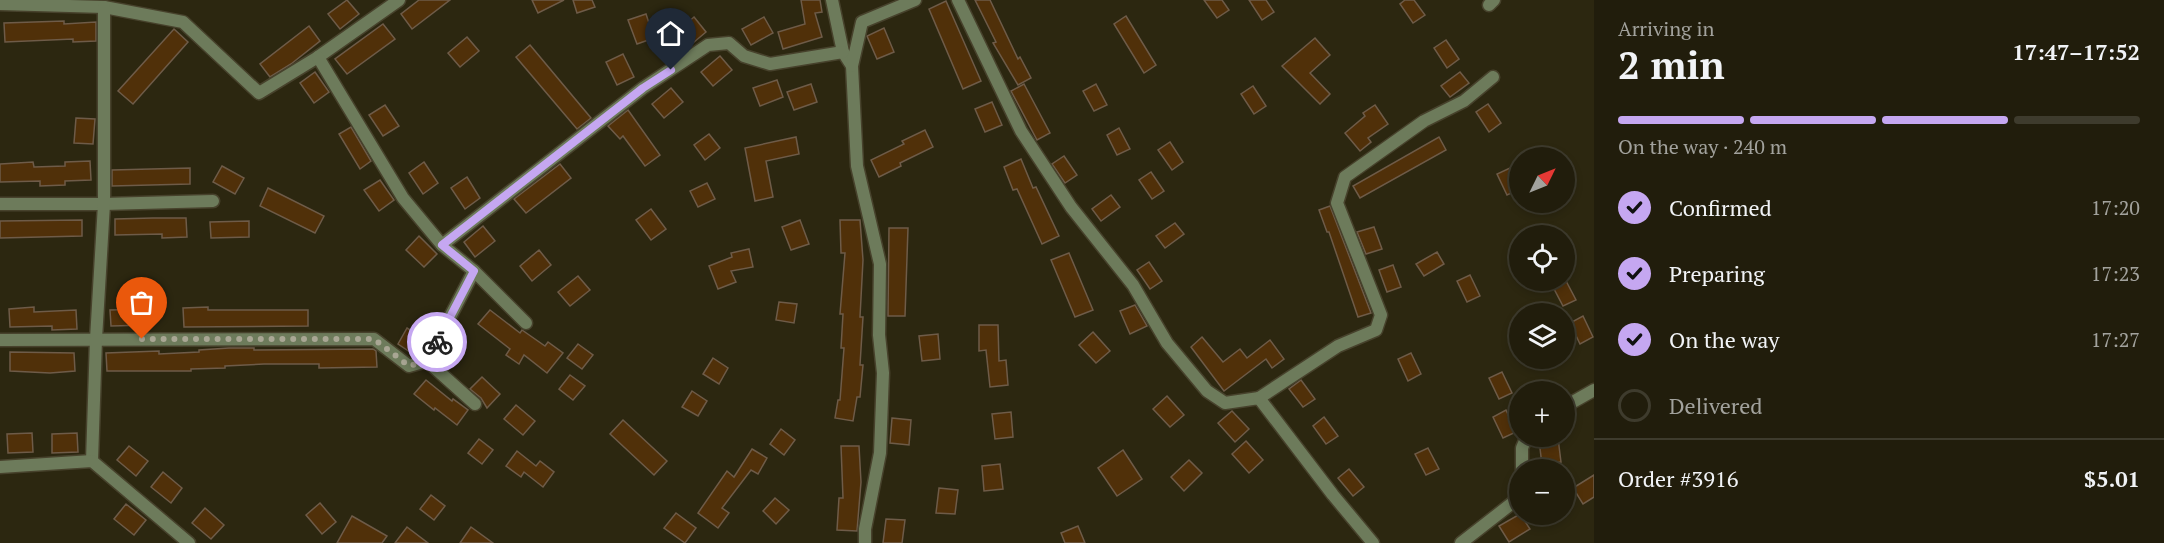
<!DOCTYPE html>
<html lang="en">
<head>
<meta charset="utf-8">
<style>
  body { margin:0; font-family:"PT Serif",serif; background:#292615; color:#f1f3f6; height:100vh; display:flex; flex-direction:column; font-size:22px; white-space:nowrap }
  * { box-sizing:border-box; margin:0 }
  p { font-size:20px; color:#a2a29d }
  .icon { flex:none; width:33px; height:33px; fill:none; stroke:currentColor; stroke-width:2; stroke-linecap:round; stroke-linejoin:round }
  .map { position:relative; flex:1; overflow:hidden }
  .details { display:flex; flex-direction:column; background:#211d0c; width:570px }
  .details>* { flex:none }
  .needle { width:39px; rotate:47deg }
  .tools { position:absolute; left:1509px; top:147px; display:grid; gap:12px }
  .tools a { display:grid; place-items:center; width:66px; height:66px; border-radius:50%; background:#211d0c; box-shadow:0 3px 9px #0003,0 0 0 2px #3e3b2d; font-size:30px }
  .pin { position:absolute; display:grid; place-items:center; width:51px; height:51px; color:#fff; margin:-62px -26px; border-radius:50% 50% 50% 0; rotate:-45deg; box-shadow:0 0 6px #0007 }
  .pin .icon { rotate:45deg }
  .courier { position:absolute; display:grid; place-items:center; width:60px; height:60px; margin:-30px; border:4px solid #c5a7f1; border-radius:50%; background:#fff; color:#222; box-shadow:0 2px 8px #0007 }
  .headline em { font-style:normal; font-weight:600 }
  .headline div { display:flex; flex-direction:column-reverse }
  .headline { display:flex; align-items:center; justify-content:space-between; height:102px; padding:0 24px }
  h1 { font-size:39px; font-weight:600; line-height:45px }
  .bar { display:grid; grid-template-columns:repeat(4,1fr); gap:9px 6px; align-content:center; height:72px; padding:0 24px }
  .bar i { height:8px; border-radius:4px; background:#3e3b2d }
  .bar .on { background:#c5a7f1 }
  .bar p { grid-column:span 4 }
  .line { display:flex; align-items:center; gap:15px; padding:0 24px; border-top:2px solid #3e3b2d }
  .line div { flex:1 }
  ol { padding:0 24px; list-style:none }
  li { display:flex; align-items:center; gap:18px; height:66px }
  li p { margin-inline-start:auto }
  li .icon { padding:6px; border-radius:50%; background:#c5a7f1; color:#111; stroke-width:4 }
  li:last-child { color:#a2a29d }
  li i { width:33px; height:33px; border:3px solid #3e3b2d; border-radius:50% }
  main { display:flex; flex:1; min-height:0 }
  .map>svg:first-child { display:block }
</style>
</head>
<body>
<main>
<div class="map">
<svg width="1594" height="543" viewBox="0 0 1594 543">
  <rect width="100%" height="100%" fill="#2c2710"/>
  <g fill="#503009" stroke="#6e5b48" stroke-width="1.5">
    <path d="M347 0 359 14 340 29 328 14Z"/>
    <path d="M419 0H450L412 29 401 14Z"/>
    <path d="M532 0H564L538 13Z"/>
    <path d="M573 0H592L595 7 577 13Z"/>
    <path d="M801 0H820L822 12 815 13 822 37 783 49 778 32 805 24Z"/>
    <path d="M975 0H990L1018 59 1020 57 1031 78 1018 85 993 43 996 42Z"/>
    <path d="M1204 0H1222L1229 10 1217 18Z"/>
    <path d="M1249 0H1266L1274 12 1262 20Z"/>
    <path d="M1405 0H1414L1425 15 1413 23 1400 4Z"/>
    <path d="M946 1 981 81 963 89 929 9Z"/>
    <path d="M646 14 654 38 637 44 628 20Z"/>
    <path d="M1126 16 1156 65 1144 73 1114 24Z"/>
    <path d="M694 17 706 32 687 48 675 33Z"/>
    <path d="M764 17 773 33 751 45 742 29Z"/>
    <path d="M64 21V24L96 22V41L73 42V39L5 42 4 23Z"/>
    <path d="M383 24 395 39 347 74 335 59Z"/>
    <path d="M309 26 320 41 291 64 270 77 260 64Z"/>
    <path d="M884 28 894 52 877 59 867 36Z"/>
    <path d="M174 29 188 42 133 104 118 91Z"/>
    <path d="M467 37 479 51 460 67 448 53Z"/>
    <path d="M1315 38 1330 55 1310 73 1330 94 1320 104 1282 66Z"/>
    <path d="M1446 40 1459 59 1447 68 1434 48Z"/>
    <path d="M530 45 591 118 577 129 516 57Z"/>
    <path d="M623 54 634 77 617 85 606 62Z"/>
    <path d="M720 56 732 70 713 86 701 72Z"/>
    <path d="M315 72 329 92 314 103 300 83Z"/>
    <path d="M1460 72 1469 83 1450 97 1441 86Z"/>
    <path d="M777 80 783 97 760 106 753 88Z"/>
    <path d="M811 84 817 102 794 110 787 92Z"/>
    <path d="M1024 84 1050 133 1037 140 1011 91Z"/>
    <path d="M1096 84 1107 105 1094 111 1083 91Z"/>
    <path d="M1253 86 1266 106 1254 114 1241 94Z"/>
    <path d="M671 88 683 102 664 118 652 104Z"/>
    <path d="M992 102 1002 125 985 132 975 109Z"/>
    <path d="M1488 104 1501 123 1489 132 1476 112Z"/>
    <path d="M385 105 399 126 383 136 369 115Z"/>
    <path d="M1375 105 1388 124 1368 138 1371 142 1360 151 1345 133 1365 116 1363 113Z"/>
    <path d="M628 110 660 155 645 166 623 136 620 139 608 126Z"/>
    <path d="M76 118 95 119 93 144 74 143Z"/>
    <path d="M351 127 371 161 360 169 339 134Z"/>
    <path d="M1119 128 1130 149 1117 155 1107 135Z"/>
    <path d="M925 130 933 147 900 163 901 166 879 177 871 160 904 144 902 141Z"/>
    <path d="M709 134 720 148 705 160 694 145Z"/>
    <path d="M796 137 799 154 766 161 773 197 755 201 745 148Z"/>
    <path d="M1439 137 1446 150 1360 198 1353 186Z"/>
    <path d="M1170 142 1183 162 1172 170 1158 150Z"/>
    <path d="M1064 156 1077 175 1065 183 1052 164Z"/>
    <path d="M1021 159 1033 188 1036 187 1059 236 1042 244 1017 189 1013 190 1004 167Z"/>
    <path d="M90 161 91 180 65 181V185L40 186V181L0 182V164L33 162 34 167 65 166V162Z"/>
    <path d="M424 162 438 183 423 194 409 173Z"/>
    <path d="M560 164 571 178 526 213 514 199Z"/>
    <path d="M222 166 244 178 235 194 213 182Z"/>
    <path d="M190 168V184L112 186V170Z"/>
    <path d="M1510 168 1520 189 1507 195 1497 174Z"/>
    <path d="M1151 172 1164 191 1152 199 1139 180Z"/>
    <path d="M467 177 480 198 465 209 451 188Z"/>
    <path d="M380 180 394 200 379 211 364 190Z"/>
    <path d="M707 183 715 199 698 207 690 191Z"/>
    <path d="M268 188 324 216 315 233 260 206Z"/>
    <path d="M1111 195 1120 207 1101 221 1092 209Z"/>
    <path d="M1330 206 1371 313 1358 317 1329 232H1327L1319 210Z"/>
    <path d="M651 209 666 229 651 240 636 220Z"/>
    <path d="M153 218H186L187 237 162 238V234L115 235V219Z"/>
    <path d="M82 220V236L0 238V221Z"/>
    <path d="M800 220 809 244 791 250 782 227Z"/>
    <path d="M840 220H860L863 260 860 317H863L860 365H863L860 397H857L853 421 835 418 838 400H840L844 348H841L843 314H840L845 253H841Z"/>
    <path d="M249 221V237L211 238 210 222Z"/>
    <path d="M1175 223 1184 234 1165 248 1156 236Z"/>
    <path d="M483 226 495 241 475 257 464 242Z"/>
    <path d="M1374 227 1382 249 1366 254 1357 232Z"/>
    <path d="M889 228H908L905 316H888Z"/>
    <path d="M419 236 437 254 424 267 406 250Z"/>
    <path d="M749 249 753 267 731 271 736 282 718 289 709 266 732 257 731 253Z"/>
    <path d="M539 250 551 265 532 281 520 266Z"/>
    <path d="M1437 252 1444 264 1424 276 1416 264Z"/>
    <path d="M1069 253 1093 310 1075 317 1051 260Z"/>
    <path d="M1149 262 1162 281 1150 289 1137 270Z"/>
    <path d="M1393 265 1401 287 1387 292 1379 270Z"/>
    <path d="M1470 275 1480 296 1467 302 1457 281Z"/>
    <path d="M578 276 590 290 570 306 558 292Z"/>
    <path d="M1565 279 1576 300 1563 306 1552 285Z"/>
    <path d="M779 302 797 304 794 323 776 320Z"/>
    <path d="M1135 305 1147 326 1130 334 1120 311Z"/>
    <path d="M34 307V312L76 310 77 329 52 330V326L10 327 9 309Z"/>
    <path d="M208 307V310H308V326L184 327 183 308Z"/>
    <path d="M149 309V325L111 326 110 310Z"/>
    <path d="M490 310 520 333 522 330 545 346 548 342 563 353 547 373 524 355 519 364 506 355 510 349 478 324Z"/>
    <path d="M1583 316 1593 337 1580 344 1570 323Z"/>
    <path d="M979 325H998L999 361 1006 360 1008 385 990 387 986 350 979 351Z"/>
    <path d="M407 328 423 338 413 354 398 344Z"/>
    <path d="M1093 332 1110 351 1096 363 1079 345Z"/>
    <path d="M938 334 940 359 922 361 919 336Z"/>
    <path d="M1202 337 1223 362 1240 349 1247 358 1270 340 1284 359 1272 368 1266 359 1224 391 1191 347Z"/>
    <path d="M578 344 593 355 582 369 567 358Z"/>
    <path d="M229 348H254V350L373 349 376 351 377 367 319 368V364H264L225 366V368L191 369V371H107L106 353 159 351V354L199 352V350Z"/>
    <path d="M10 352 74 353 75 371 50 373 10 371Z"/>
    <path d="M1411 353 1421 374 1408 381 1398 359Z"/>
    <path d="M713 358 728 368 719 384 703 374Z"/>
    <path d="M1502 372 1512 393 1499 399 1489 378Z"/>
    <path d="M570 375 585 386 573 400 559 389Z"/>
    <path d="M482 377 500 394 487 408 481 398 470 389Z"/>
    <path d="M426 380 452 401 453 399 468 410 457 425 435 408 434 410 414 394Z"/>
    <path d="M1301 380 1315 399 1303 407 1289 389Z"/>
    <path d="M692 391 707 401 698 416 682 407Z"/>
    <path d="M1167 396 1184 415 1170 427 1153 409Z"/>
    <path d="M516 405 535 421 523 435 504 419Z"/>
    <path d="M1506 410 1516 432 1503 438 1493 417Z"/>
    <path d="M1232 411 1249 429 1235 442 1218 423Z"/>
    <path d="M1011 412 1013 437 995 439 992 414Z"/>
    <path d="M1324 417 1338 436 1326 444 1313 426Z"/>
    <path d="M892 418 911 420 909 445 890 443Z"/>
    <path d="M623 420 667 461 654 475 610 434Z"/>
    <path d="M781 429 795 440 784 455 770 444Z"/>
    <path d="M32 433 33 452 8 453 7 434Z"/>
    <path d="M77 433 78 452 52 453V434Z"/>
    <path d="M1558 438 1561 462 1542 465 1539 440Z"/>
    <path d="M479 439 493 450 482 464 468 453Z"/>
    <path d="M1246 441 1263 460 1249 473 1232 454Z"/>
    <path d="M129 446 148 461 136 476 117 460Z"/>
    <path d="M841 446H859L861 482 857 531 837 530 839 498H843Z"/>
    <path d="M1428 448 1439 469 1426 475 1415 454Z"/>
    <path d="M752 449 767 458 758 474 751 470 722 508 729 513 718 528 698 513 727 471 734 477Z"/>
    <path d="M1123 450 1142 479 1117 496 1098 468Z"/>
    <path d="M517 451 536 466 540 461 554 472 543 487 524 472 521 477 506 466Z"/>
    <path d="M1189 460 1202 473 1184 491 1171 477Z"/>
    <path d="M1000 464 1003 489 984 491 982 466Z"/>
    <path d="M1349 469 1364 487 1353 496 1338 478Z"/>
    <path d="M163 472 182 488 171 503 151 487Z"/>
    <path d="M1594 475V497L1583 504 1573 488Z"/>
    <path d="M939 488 958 490 955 514 936 513Z"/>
    <path d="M431 495 445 506 434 520 420 509Z"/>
    <path d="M775 498 789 510 776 524 763 511Z"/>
    <path d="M320 503 336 522 322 534 306 515Z"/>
    <path d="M126 504 146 520 134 535 114 519Z"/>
    <path d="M205 508 224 525 211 539 192 523Z"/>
    <path d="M676 513 696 528 685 543 664 528Z"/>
    <path d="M1520 514 1530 529 1509 542 1499 526Z"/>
    <path d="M352 516 387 536 382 543H337Z"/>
    <path d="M886 519 905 520 902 543H883Z"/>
    <path d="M1078 526 1085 543H1065L1061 533Z"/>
    <path d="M407 527 428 543H395Z"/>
    <path d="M471 527 493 543H460Z"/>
  </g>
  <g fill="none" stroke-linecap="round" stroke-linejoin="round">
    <defs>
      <g id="street">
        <path d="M832 0 843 52 852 66 857 166 880 264 879 335 883 373 880 453 865 529V543"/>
        <path d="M958 0 1021 131 1071 207 1133 285 1167 343 1207 391 1225 403 1259 398 1333 495 1373 543"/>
        <path d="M0 4 104 7 183 22 259 93 318 57 399 0"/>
        <path d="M1489 5 1494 0"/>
        <path d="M318 57 403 198 442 245 474 271 526 323"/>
        <path d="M852 66 862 22 915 0"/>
        <path d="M0 204H104L213 201"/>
        <path d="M442 245 643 88 708 45 729 43 744 56 770 64 843 52"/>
        <path d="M0 340 374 339 409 366 427 361 475 404"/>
        <path d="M427 361 474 271"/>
        <path d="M1259 398 1338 346 1376 330 1381 315 1337 203 1345 177 1424 121 1464 101 1493 77"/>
        <path d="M1564 407 1594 390"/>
        <path d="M92 461 96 339 104 204V7"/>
        <path d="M0 467 92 461 189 543"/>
        <path d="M1522 470V448L1527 436"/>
        <path d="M1461 543 1520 497"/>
      </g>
    </defs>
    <use href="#street" stroke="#47422c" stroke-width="15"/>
    <use href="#street" stroke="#6d7b5b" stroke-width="12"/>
  </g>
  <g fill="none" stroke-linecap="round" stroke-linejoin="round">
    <path stroke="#a9a694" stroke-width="6" stroke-dasharray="0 10.8" d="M142 339H374L409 366 427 361 437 342"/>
    <path stroke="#c5a7f1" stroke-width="8" d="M437 342 474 271 442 245 643 88 671 70"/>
  </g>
</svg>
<div class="tools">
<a><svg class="needle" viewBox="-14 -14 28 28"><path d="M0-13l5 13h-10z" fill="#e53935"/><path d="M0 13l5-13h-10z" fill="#a2a29d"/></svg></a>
<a><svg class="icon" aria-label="locate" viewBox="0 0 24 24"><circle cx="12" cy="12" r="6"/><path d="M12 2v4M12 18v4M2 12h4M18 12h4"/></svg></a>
<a><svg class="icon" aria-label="layers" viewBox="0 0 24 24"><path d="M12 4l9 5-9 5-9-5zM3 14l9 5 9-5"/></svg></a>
<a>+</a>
<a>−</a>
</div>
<div class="pin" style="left:142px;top:339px;background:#ea580c"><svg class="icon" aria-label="bag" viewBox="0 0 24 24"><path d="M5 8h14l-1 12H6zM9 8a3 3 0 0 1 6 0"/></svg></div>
<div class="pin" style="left:671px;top:70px;background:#1f2937"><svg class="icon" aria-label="home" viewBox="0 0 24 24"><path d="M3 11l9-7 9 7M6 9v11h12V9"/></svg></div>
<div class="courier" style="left:437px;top:342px"><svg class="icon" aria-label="bike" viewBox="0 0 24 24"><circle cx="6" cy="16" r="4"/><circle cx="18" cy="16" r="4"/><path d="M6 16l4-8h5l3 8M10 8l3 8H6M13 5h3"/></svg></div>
</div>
<section class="details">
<div class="headline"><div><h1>2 min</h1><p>Arriving in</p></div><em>17:47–17:52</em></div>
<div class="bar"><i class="on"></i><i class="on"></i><i class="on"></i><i></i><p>On the way · 240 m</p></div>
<ol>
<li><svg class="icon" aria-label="check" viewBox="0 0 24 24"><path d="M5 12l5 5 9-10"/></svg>Confirmed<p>17:20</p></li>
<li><svg class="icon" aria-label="check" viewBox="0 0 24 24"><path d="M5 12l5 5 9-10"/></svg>Preparing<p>17:23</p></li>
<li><svg class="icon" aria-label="check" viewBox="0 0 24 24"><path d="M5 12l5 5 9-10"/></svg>On the way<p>17:27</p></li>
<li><i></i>Delivered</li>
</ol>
<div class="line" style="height:78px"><div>Order #3916</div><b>$5.01</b></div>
</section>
</main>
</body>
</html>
